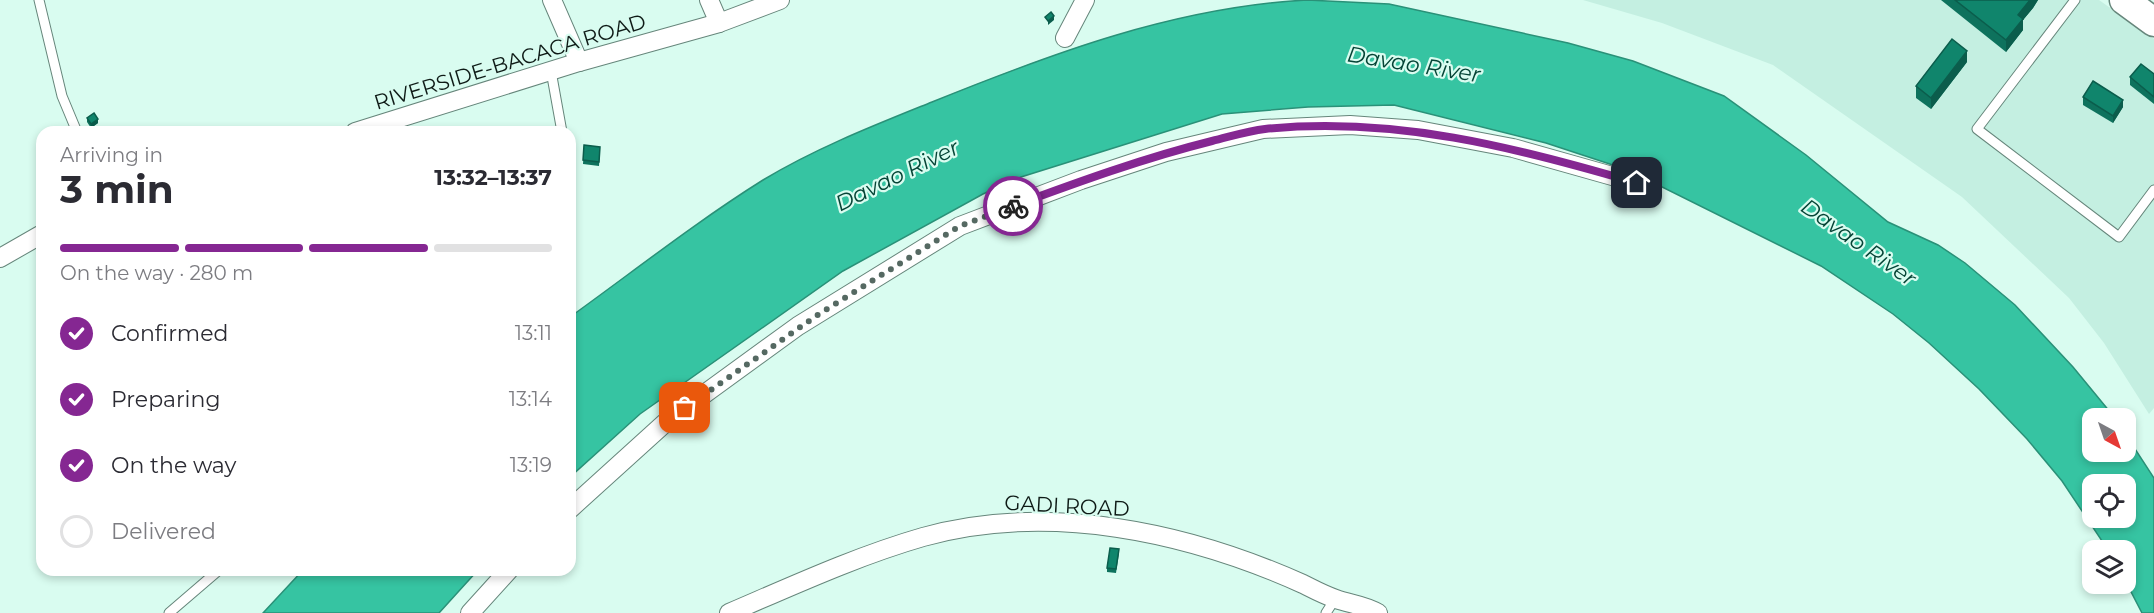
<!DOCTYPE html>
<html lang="en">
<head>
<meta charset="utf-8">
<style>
  body { margin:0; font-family:Montserrat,sans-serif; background:#f7f7f7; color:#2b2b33; height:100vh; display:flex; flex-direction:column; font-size:22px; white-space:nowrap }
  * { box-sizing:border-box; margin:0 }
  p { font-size:20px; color:#7c7c81 }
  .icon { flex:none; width:33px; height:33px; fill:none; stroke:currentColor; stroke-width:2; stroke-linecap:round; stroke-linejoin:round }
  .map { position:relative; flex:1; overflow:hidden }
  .sheet { position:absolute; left:36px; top:126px; width:540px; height:450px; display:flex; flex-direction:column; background:#fff; border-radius:18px; box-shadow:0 3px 9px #0003 }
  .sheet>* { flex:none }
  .needle { width:39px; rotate:140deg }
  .buttons { position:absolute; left:2082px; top:408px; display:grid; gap:12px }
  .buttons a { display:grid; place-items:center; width:54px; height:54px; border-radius:12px; background:#fff; box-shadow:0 3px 9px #0003; font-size:30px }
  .pin { position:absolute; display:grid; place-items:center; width:51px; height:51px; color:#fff; margin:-26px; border-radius:12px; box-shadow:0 3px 9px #0006 }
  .courier { position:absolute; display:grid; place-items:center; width:60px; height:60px; margin:-30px; border:4px solid #852792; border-radius:50%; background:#fff; color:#222; box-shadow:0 2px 8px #0007 }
  .summary em { font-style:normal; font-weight:700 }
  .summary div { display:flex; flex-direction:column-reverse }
  .summary { display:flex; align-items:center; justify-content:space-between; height:102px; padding:0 24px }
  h1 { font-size:39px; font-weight:700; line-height:45px }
  .bar { display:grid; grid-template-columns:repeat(4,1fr); gap:9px 6px; align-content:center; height:72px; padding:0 24px }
  .bar i { height:8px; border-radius:4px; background:#e1e1e2 }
  .bar .active { background:#852792 }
  .bar p { grid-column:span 4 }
  ol { padding:0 24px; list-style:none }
  li { display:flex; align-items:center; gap:18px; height:66px }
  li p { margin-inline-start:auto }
  li .icon { padding:6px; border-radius:50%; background:#852792; color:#fff; stroke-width:4 }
  li:last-child { color:#7c7c81 }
  li i { width:33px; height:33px; border:3px solid #e1e1e2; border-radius:50% }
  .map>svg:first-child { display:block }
</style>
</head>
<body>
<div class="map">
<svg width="2154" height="613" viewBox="0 0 2154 613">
  <rect width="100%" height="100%" fill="#d9fcf0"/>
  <path fill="#c4efe1" d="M1583 0H2099L2154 39V408L2149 414 2104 343 2069 298 1962 197 1773 65 1662 23Z"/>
  <g fill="#36c4a2" stroke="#2a9178" stroke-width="1.5" fill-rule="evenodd">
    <path d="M1307 0 1389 4 1568 43 1633 61 1724 96 1806 155 1888 222 1938 245 1965 263 2015 305 2073 367 2115 418H2092V452H2126V435L2154 478V613H2142L2126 582V550H2108L2062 481 2027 439 1979 389 1929 343 1893 314 1821 266 1628 170 1546 143 1394 105 1308 107 1222 114 1021 177 983 194 843 271 640 414 570 477V317C634 271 696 222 763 180 816 148 875 125 932 102 1053 53 1176 7 1307 0ZM2092 484H2126V518H2092Z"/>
    <path d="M303 570H478L439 613H263Z"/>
  </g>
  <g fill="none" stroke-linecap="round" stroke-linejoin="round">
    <defs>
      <g id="lane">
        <path d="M39 0 62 96 77 132"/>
        <path d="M2075 0 1977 129 2119 237 2154 190"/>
        <path d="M551 71 562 132"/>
        <path d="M169 613 219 570"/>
        <path d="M1326 613 1335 599"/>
      </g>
      <g id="street">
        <path d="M552 0 579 62"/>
        <path d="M709 0 719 23"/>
        <path d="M1065 38 1085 0"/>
        <path d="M355 132 579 62 719 23 780 0"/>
        <path d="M0 258 42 234"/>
        <path d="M570 509 666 422 798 326 960 226 1081 180 1166 152 1263 129 1350 125 1418 130 1513 148 1637 183"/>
        <path d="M470 613 509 570"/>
        <path d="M729 613C792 586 857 556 923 537 1049 502 1187 532 1303 584 1313 589 1324 595 1336 599 1350 604 1365 605 1378 613"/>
      </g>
      <path id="primary" d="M2124 0 2154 22"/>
    </defs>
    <use href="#lane" stroke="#66867b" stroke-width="11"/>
    <use href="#street" stroke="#66867b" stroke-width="20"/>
    <use href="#primary" stroke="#66867b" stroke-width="31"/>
    <use href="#lane" stroke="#fff" stroke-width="9"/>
    <use href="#street" stroke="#fff" stroke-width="18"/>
    <use href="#primary" stroke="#fff" stroke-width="28"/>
  </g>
  <g fill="#0e725d">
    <path d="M1941 0H2038L2033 8 2023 20V30L2006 52Z"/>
    <path d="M1967 62 1931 109 1916 98V86Z"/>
    <path d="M2154 74V104L2130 85V77Z"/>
    <path d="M2083 97 2123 107 2113 123 2083 105Z"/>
    <path d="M87 118 98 123 91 128 87 122Z"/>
    <path d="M584 145 600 151 599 166 583 164Z"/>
    <path d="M1119 553 1116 573 1107 572V568Z"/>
  </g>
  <g fill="#0b5d4c">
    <path d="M2030 0H2038L2033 8 2023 20V30L2006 52V40L2018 15Z"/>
    <path d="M1054 16V20L1048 25V21Z"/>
    <path d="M1967 51V62L1931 109V98Z"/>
    <path d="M2123 100V107L2113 123V116Z"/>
    <path d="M98 119V123L91 128V124Z"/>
  </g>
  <g fill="#10856c" stroke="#0b5d4c" stroke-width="1.5">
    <path d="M1955 0H2030L2018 15 2023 19 2006 40Z"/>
    <path d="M1051 12 1054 16 1048 21 1045 17Z"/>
    <path d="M1952 39 1967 51 1931 98 1916 86Z"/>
    <path d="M2141 64 2154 74V97L2130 77Z"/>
    <path d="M2093 81 2123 100 2113 116 2083 97Z"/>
    <path d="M94 113 98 119 91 124 87 118Z"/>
    <path d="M584 145 600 147 599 162 583 160Z"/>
    <path d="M1110 548 1119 549 1116 569 1107 568Z"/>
  </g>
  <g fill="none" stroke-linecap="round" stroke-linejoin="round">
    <path stroke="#556962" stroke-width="6" stroke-dasharray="0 10.8" d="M685 408 819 314 960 226 1013 206"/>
    <path stroke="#852792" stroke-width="8" d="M1013 206C1078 182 1144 158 1212 141 1229 137 1247 131 1265 129 1394 116 1515 147 1637 183"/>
  </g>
  <g text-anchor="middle" stroke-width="4.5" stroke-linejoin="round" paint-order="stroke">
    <g font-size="21" fill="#0e1a16" stroke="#d9fcf0">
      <text transform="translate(510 62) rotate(-17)" y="7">RIVERSIDE-BACACA ROAD</text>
      <text transform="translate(1067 506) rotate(3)" y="7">GADI ROAD</text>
    </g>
    <g font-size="22" font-style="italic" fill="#054436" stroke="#d9fcf0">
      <text transform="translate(1414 64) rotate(9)" y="8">Davao River</text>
      <text transform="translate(897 175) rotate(-26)" y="8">Davao River</text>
      <text transform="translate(1859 242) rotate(35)" y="8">Davao River</text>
    </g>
  </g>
</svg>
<div class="buttons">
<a><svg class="needle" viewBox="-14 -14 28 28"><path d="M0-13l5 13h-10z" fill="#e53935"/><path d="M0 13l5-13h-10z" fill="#7c7c81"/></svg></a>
<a><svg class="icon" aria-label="locate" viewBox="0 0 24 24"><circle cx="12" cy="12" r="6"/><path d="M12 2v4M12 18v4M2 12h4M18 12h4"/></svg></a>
<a><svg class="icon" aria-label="layers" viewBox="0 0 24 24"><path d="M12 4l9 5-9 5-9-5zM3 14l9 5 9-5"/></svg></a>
</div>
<div class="pin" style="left:685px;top:408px;background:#ea580c"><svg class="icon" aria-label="bag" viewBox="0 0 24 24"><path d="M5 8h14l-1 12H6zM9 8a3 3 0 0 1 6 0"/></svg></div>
<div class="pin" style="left:1637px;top:183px;background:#1f2937"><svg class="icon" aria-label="home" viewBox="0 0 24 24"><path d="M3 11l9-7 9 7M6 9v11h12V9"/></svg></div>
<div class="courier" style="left:1013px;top:206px"><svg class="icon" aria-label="bike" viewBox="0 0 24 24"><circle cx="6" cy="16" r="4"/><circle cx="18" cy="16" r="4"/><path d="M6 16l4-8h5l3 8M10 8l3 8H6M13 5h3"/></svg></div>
<section class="sheet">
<div class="summary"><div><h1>3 min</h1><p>Arriving in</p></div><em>13:32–13:37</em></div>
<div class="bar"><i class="active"></i><i class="active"></i><i class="active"></i><i></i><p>On the way · 280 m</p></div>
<ol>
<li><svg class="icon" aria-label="check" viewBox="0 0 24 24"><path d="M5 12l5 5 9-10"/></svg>Confirmed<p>13:11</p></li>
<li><svg class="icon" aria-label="check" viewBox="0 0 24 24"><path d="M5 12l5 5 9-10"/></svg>Preparing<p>13:14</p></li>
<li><svg class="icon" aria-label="check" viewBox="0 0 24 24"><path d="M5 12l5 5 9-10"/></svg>On the way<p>13:19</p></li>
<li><i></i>Delivered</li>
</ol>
</section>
</div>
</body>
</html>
